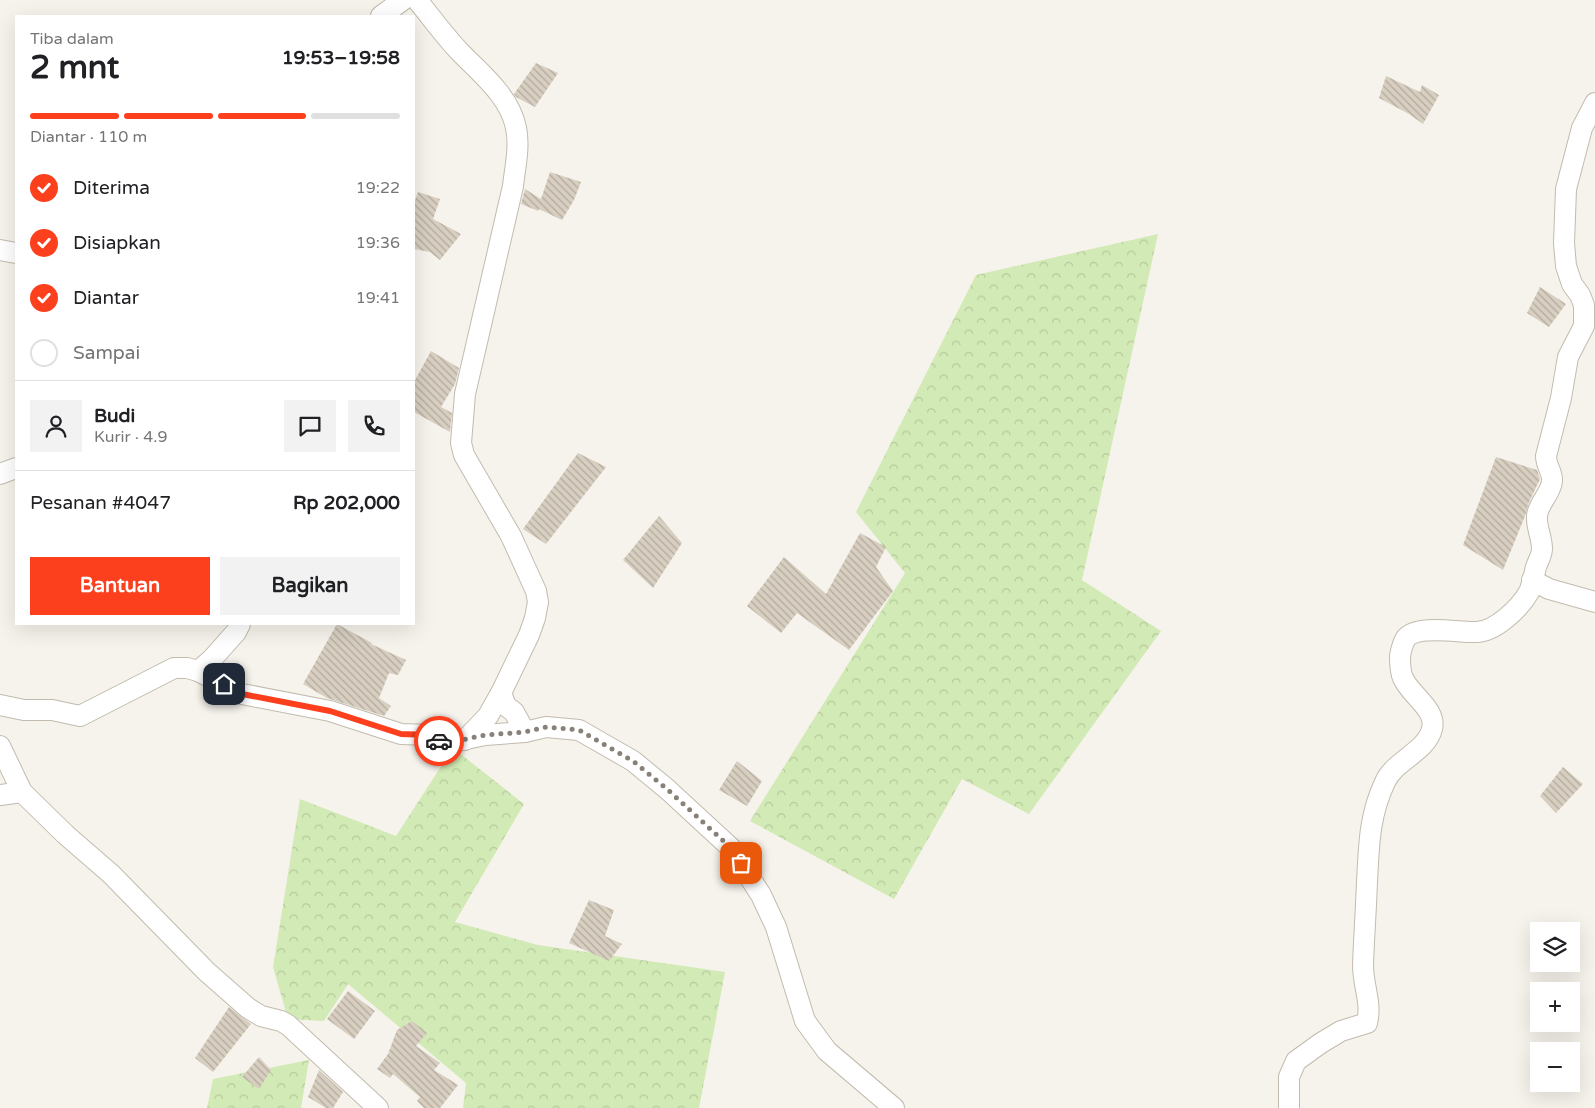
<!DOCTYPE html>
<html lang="id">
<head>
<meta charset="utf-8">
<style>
  body { margin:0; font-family:"Varela Round",sans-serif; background:#f2f2f2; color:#202124; height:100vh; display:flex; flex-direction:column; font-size:19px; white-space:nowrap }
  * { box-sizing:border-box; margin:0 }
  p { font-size:16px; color:#757577 }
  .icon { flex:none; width:28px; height:28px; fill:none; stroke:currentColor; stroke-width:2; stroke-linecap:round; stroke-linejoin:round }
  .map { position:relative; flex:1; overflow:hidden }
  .side { position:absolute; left:15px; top:15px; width:400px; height:610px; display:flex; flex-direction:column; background:#fff; border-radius:0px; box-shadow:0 5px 20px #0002 }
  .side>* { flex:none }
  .buttons { position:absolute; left:1530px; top:922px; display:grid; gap:10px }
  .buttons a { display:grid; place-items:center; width:50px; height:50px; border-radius:0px; background:#fff; box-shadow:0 5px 20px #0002; font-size:25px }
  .pin { position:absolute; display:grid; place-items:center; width:42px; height:42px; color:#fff; margin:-21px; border-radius:10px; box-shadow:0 2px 8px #0006 }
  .courier { position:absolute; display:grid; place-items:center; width:50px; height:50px; margin:-25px; border:4px solid #fc3f1d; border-radius:50%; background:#fff; color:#222; box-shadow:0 1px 6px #0007 }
  .summary em { font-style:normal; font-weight:700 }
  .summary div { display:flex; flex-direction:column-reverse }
  .summary { display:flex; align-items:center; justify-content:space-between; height:85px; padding:0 15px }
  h1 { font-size:32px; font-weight:700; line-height:38px }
  .bar { display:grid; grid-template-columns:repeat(4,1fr); gap:8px 5px; align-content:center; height:60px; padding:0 15px }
  .bar i { height:6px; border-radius:4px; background:#e0e0e0 }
  .bar .current { background:#fc3f1d }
  .bar p { grid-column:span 4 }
  .line { display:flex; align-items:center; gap:12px; padding:0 15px; border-top:1px solid #e0e0e0 }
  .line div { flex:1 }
  .round { display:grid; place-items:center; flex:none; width:52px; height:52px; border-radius:0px; background:#f2f2f2 }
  ol { padding:0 15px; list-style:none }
  li { display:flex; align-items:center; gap:15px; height:55px }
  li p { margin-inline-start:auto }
  li .icon { padding:5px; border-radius:50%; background:#fc3f1d; color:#fff; stroke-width:4 }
  li:last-child { color:#757577 }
  li i { width:28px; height:28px; border:2px solid #e0e0e0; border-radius:50% }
  .cta { display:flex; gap:10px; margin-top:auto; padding:10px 15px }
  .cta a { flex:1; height:58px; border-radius:0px; background:#fc3f1d; color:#fff; font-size:20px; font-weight:700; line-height:58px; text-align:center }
  .cta a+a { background:#f2f2f2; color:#202124 }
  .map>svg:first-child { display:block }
</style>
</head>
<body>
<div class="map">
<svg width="1595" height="1108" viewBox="0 0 1595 1108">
  <defs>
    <pattern id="forest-crowns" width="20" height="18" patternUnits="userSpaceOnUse" patternTransform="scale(1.25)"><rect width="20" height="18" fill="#d2eab5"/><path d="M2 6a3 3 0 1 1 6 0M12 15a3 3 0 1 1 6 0" fill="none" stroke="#b6ca9c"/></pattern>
    <pattern id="building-back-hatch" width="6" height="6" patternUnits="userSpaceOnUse" patternTransform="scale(1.25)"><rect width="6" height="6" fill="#d8cfc1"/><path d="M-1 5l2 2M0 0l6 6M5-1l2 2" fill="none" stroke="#b1aa9e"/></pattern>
  </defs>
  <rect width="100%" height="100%" fill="#f6f3ec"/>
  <g fill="url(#forest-crowns)">
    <path d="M1158 234 1082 580 1161 631 1029 814 962 779 894 899 750 821 905 573 856 512 976 275Z"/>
    <path d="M453 748 524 804 455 922 538 945 725 972 699 1108H463L466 1083 348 984 324 1021 288 1019 273 967 300 799 396 836Z"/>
    <path d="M309 1060 301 1108H207L213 1079Z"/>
  </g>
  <g fill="url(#building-back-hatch)">
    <path d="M536 63 558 73 535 107 516 97 514 94Z"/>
    <path d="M1386 76 1420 92 1422 85 1439 95 1423 124 1409 114 1379 98Z"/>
    <path d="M550 172 581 182 574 200 562 220 539 209 538 211 521 204 525 189 541 199Z"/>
    <path d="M418 192 440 199 433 219 461 234 440 260 430 252 414 249V203Z"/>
    <path d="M1540 287 1566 304 1549 327 1527 313Z"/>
    <path d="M431 351 459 368 455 384 441 407 452 413 450 432 414 412V382Z"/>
    <path d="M578 453 606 467 546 544 523 529Z"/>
    <path d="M1496 457 1537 470 1540 479 1529 502 1525 516 1503 570 1463 545Z"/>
    <path d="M659 516 682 543 653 588 623 560Z"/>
    <path d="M860 533 886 547 876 567 893 591 849 650 797 613 781 633 747 606 784 557 826 594Z"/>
    <path d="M337 624 372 643 371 644 406 660 398 675 389 673 379 698 391 706 384 716 327 698 303 684Z"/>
    <path d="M737 761 762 781 747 806 719 790Z"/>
    <path d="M1563 767 1583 784 1556 813 1540 796Z"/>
    <path d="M589 900 614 910 605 936 622 944 609 961 569 943Z"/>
    <path d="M348 991 375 1011 354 1039 327 1019Z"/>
    <path d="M229 1007 251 1024 213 1072 195 1058Z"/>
    <path d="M412 1021 427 1033 416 1046 440 1063 434 1070 458 1085 440 1108H424L417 1101 420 1097 393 1074 390 1078 377 1069 388 1054 397 1030Z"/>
    <path d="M259 1057 271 1070 259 1089 242 1077Z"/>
    <path d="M319 1070 343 1092 333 1108H326L308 1097Z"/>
  </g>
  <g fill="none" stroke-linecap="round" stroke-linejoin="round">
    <defs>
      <g id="minor">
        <path d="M417 0C431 17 444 35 459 51 480 73 510 96 516 128 520 146 515 168 513 186L465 394 461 443 464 455 511 536 536 591 538 602 535 618 529 635 501 693 488 716 465 740"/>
        <path d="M381 16 403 0"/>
        <path d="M0 250 16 253"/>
        <path d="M0 474 16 468"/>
        <path d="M1532 580 1549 589 1595 602"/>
        <path d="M198 671 212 659 236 632 240 624"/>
        <path d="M501 693 506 706 514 712 525 732"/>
        <path d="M0 705 24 710H52L80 716 174 668H187L198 671 242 694 330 711 401 734 431 735 437 740 447 743 485 735 525 732 546 727 579 730 633 761 667 789 731 848 761 895 776 927 805 1021 827 1051 894 1108"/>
        <path d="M0 746 22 792 66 835 111 874 207 972 248 1008 261 1016 281 1021 288 1025 378 1108"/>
        <path d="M0 795 22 792"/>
        <path d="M1289 1108V1077L1296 1061 1321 1043 1341 1031 1367 1023C1372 1003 1363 986 1363 965 1364 937 1366 910 1367 882 1369 845 1369 816 1385 782 1395 760 1426 752 1432 729 1437 709 1410 695 1403 678 1400 672 1400 663 1400 656 1401 650 1403 643 1406 638 1418 624 1460 633 1476 632 1495 632 1520 608 1529 592 1532 585 1534 575 1536 567 1538 561 1542 555 1542 549 1542 537 1536 527 1537 516 1538 503 1551 494 1552 481 1553 473 1546 466 1546 456L1561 398 1568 357 1584 326V305L1580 295 1572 284 1566 266 1564 243 1566 189 1582 128 1595 103"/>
      </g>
    </defs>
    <use href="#minor" stroke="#c2bbae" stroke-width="22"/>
    <use href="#minor" stroke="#fff" stroke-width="20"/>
  </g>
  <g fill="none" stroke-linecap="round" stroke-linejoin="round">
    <path stroke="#878178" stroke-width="5" stroke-dasharray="0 9" d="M439 741 447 743 485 735 525 732 546 727 579 730 633 761 667 789 731 848 741 863"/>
    <path stroke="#fc3f1d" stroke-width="6" d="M224 684 242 694 330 711 401 734 431 735 439 741"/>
  </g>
</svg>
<div class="buttons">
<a><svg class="icon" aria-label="layers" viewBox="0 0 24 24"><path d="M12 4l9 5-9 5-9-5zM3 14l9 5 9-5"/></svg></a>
<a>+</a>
<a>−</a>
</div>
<div class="pin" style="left:741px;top:863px;background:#ea580c"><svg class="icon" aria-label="bag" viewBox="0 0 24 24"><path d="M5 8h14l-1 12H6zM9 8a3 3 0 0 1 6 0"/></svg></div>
<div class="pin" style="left:224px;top:684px;background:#1f2937"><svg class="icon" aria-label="home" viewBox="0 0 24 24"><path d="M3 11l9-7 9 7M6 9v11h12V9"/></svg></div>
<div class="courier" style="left:439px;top:741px"><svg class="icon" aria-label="car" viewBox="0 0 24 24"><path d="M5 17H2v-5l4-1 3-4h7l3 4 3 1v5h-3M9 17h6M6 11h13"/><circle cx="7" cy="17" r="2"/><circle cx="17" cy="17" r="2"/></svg></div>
<section class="side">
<div class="summary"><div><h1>2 mnt</h1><p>Tiba dalam</p></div><em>19:53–19:58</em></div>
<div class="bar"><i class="current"></i><i class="current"></i><i class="current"></i><i></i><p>Diantar · 110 m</p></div>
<ol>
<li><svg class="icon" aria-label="check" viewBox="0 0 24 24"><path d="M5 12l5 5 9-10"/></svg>Diterima<p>19:22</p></li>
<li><svg class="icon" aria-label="check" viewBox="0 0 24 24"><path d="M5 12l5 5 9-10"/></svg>Disiapkan<p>19:36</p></li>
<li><svg class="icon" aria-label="check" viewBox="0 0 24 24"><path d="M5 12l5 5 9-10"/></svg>Diantar<p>19:41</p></li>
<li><i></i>Sampai</li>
</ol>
<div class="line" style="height:90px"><a class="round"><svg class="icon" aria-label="person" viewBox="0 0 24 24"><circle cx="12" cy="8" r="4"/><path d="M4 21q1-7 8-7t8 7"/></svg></a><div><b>Budi</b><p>Kurir · 4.9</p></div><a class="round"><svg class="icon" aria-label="chat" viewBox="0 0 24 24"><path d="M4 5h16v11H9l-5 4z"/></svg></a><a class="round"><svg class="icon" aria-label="phone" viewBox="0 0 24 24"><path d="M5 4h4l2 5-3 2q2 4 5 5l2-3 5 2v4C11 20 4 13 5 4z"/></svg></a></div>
<div class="line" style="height:65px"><div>Pesanan #4047</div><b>Rp 202,000</b></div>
<div class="cta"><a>Bantuan</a><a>Bagikan</a></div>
</section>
</div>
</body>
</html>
